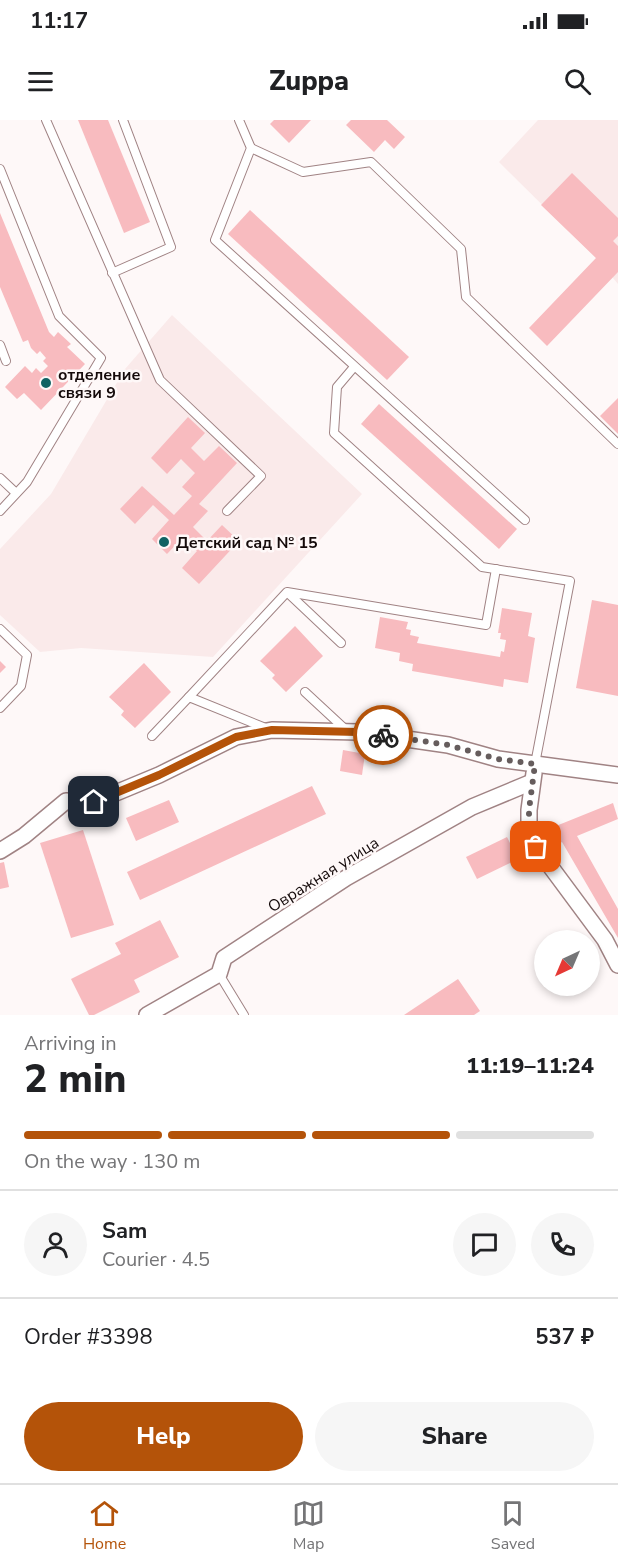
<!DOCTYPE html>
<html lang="en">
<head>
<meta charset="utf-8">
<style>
  body { margin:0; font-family:"Nunito Sans",sans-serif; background:#f6f6f6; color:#202124; height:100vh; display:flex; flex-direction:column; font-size:22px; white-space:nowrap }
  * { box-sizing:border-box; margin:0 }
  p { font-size:20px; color:#757577 }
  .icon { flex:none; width:33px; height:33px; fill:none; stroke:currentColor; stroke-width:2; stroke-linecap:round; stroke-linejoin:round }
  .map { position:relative; height:895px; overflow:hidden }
  .sheet { display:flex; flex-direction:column; background:#fff; flex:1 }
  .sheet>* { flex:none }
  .needle { width:39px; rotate:224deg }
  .buttons { position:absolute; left:534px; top:810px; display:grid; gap:12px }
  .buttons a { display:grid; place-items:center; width:66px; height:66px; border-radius:50%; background:#fff; box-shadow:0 3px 9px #0003; font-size:30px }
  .pin { position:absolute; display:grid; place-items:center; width:51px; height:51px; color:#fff; margin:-26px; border-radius:12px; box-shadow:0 3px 9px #0006 }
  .courier { position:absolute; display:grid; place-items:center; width:60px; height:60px; margin:-30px; border:4px solid #b45309; border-radius:50%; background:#fff; color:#222; box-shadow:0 2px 8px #0007 }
  .overview em { font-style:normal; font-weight:800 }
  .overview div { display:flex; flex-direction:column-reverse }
  .overview { display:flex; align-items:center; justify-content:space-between; height:102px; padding:0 24px }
  h1 { font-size:39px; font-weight:800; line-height:45px }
  .bar { display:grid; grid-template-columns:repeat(4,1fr); gap:9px 6px; align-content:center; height:72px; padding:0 24px }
  .bar i { height:8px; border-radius:4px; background:#e0e0e0 }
  .bar .current { background:#b45309 }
  .bar p { grid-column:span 4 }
  .line { display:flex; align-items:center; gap:15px; padding:0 24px; border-top:2px solid #e0e0e0 }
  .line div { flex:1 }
  .round { display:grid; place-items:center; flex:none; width:63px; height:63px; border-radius:32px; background:#f6f6f6 }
  .cta { display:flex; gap:12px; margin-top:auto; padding:12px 24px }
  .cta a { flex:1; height:69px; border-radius:36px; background:#b45309; color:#fff; font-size:24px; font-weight:800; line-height:69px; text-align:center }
  .cta a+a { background:#f6f6f6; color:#202124 }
  .status { display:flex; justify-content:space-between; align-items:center; height:42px; padding:0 30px; background:#fff; direction:ltr }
  .status svg { height:16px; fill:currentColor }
  header { display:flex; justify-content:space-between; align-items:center; height:78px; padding:0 24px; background:#fff; font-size:27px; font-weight:800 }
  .dock { display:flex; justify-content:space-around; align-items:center; height:84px; border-top:2px solid #e0e0e0; background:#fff; font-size:16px; color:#757577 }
  .dock a { display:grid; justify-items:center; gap:3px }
  .dock .current { color:#b45309 }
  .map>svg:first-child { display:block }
</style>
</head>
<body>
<div class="status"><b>11:17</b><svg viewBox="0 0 49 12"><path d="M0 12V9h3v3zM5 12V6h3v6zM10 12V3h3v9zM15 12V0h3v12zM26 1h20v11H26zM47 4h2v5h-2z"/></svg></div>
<header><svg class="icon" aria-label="menu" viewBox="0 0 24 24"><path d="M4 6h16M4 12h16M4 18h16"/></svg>Zuppa<svg class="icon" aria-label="search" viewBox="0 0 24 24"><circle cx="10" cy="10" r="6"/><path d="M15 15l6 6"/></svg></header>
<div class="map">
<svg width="618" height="895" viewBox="0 0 618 895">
  <rect width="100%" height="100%" fill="#fef8f8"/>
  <g fill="#faeaea">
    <path d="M538 0H618V164L596 138 499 42Z"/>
    <path d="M172 195 362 374 213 537 81 528 40 532 0 495V429L51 374 125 249Z"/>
  </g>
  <g fill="#f8bbbf">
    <path d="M78 0H108L150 102 124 113Z"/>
    <path d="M274 0H311L289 23 270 4Z"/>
    <path d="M351 0H387L405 17 394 29 385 20 374 32 346 5Z"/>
    <path d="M572 53 618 98V116L613 121 618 126V152L547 226 529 208 596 138 541 85Z"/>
    <path d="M250 90 409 237 387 260 228 114Z"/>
    <path d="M0 93 49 212 54 217 58 212 71 224 67 227 85 244 41 290 24 273 17 279 5 267 25 246 32 253 36 248 41 253 48 246 43 241 46 238 40 231 37 234 31 228 28 220 23 222 0 167Z"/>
    <path d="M618 278V314L600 296Z"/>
    <path d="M379 284 517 409 499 429 361 304Z"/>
    <path d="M188 297 205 313 191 328 204 341 219 326 237 343 199 384 208 391 193 407 207 421 222 405 239 421 199 464 182 448 197 431 183 417 167 434 152 419 169 400 153 385 135 404 120 389 142 366 174 395 192 376 182 367 195 353 181 339 167 354 151 338Z"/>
    <path d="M592 480 618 485V576L576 568Z"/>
    <path d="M502 488 532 493 528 516 535 518 528 563 504 559 503 567 412 551 413 544 399 541 400 533 375 528 380 497 408 502 406 509 411 510 410 515 419 517 417 523 500 537 501 531 504 532 506 520 500 519 501 513H498Z"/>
    <path d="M295 506 323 536 286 572 272 558 275 555 260 541Z"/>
    <path d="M0 541 6 547 0 553Z"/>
    <path d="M144 543 171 572 135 608 121 595 124 591 109 577Z"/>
    <path d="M343 630 365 634 362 655 340 651Z"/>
    <path d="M312 666 326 694 140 780 127 752Z"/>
    <path d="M169 680 179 702 136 721 126 698Z"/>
    <path d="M613 683 618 699 577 716 618 789V818L562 722 558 724 551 708Z"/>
    <path d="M83 710 114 805 71 818 40 723Z"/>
    <path d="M507 717 518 739 477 759 466 737Z"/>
    <path d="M4 742 9 767 0 769V743Z"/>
    <path d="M160 800 179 837 134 860 140 872 94 895H89L71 859 121 834 115 823Z"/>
    <path d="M458 859 480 891 474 895H404Z"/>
  </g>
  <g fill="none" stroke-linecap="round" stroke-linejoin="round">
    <defs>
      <g id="service">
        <path d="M46 0 160 260 261 356 227 391"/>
        <path d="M239 0 251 28 215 120 525 400"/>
        <path d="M251 28 303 52 371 42 461 129 466 177 618 324"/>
        <path d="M0 49 59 196 101 238 27 362 0 391"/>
        <path d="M112 153 171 127 123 0"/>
        <path d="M0 225 6 241"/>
        <path d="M354 247 337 267 334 313 482 447 570 461 535 644"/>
        <path d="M0 358 16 373"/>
        <path d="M288 473 341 523"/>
        <path d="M0 509 27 535 21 566 0 588"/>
        <path d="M305 572 346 610"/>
        <path d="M189 577 287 472 486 505 496 449"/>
        <path d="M152 616 189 577 268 609"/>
        <path d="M219 854 244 895"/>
      </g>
      <g id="minor">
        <path d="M534 653 529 690V708L536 727 605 820 618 845"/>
        <path d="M0 731 24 716 66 681 94 682 159 655 236 617 272 610 358 612 448 625 498 639 618 655"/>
        <path d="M147 895 219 854 224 838 346 758 472 687 532 662"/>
      </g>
    </defs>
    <use href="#service" stroke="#a08384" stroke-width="10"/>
    <use href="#minor" stroke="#a08384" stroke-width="18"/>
    <use href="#service" stroke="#fff" stroke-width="8"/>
    <use href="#minor" stroke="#fff" stroke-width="15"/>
  </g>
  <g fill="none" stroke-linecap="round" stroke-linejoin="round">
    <path stroke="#665d5d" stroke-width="6" stroke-dasharray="0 10.8" d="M383 615 448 625 498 639 535 644 529 690V708L536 727"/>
    <path stroke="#b45309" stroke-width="8" d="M94 682 159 655 236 617 272 610 358 612 383 615"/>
  </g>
  <g fill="#116263" stroke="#fef8f8" stroke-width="2">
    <circle cx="46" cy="263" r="6"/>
    <circle cx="164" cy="422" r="6"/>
  </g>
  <g text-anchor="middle" stroke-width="5" stroke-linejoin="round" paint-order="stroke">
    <g font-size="16" font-weight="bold" fill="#140a0a" stroke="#fef8f8" text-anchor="start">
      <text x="58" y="260">отделение<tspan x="58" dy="18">связи 9</tspan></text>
      <text x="176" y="428">Детский сад № 15</text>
    </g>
    <g font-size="16" fill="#140a0a" stroke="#fef8f8">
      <text transform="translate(323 754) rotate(-32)" y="6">Овражная улица</text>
    </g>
  </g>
</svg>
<div class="buttons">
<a><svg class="needle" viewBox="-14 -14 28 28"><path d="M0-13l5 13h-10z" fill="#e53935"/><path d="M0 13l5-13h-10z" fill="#757577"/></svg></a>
</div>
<div class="pin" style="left:536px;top:727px;background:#ea580c"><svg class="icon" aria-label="bag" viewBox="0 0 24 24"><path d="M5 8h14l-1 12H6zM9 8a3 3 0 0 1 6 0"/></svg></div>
<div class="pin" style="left:94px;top:682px;background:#1f2937"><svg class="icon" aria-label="home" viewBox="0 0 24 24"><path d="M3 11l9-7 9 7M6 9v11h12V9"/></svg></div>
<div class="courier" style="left:383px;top:615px"><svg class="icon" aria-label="bike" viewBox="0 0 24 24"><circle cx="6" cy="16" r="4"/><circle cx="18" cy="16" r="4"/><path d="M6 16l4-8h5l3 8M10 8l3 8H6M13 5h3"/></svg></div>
</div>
<section class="sheet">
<div class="overview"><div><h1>2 min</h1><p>Arriving in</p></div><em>11:19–11:24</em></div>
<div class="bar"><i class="current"></i><i class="current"></i><i class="current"></i><i></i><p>On the way · 130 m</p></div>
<div class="line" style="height:108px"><a class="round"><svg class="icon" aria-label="person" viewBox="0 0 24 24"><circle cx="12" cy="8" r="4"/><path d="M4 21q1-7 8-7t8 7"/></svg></a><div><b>Sam</b><p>Courier · 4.5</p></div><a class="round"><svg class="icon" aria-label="chat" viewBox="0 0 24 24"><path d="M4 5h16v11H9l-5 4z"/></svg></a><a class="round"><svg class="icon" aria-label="phone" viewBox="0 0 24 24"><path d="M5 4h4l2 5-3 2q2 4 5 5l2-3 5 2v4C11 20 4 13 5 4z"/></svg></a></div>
<div class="line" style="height:78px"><div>Order #3398</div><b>537 ₽</b></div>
<div class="cta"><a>Help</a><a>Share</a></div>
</section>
<nav class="dock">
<a class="current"><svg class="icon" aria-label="home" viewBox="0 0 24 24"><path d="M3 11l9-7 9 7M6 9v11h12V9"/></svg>Home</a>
<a><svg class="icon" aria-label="map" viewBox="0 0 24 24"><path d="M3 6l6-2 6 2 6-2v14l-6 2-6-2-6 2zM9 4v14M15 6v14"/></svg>Map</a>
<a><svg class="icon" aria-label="saved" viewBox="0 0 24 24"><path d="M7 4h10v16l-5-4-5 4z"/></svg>Saved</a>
</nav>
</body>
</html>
